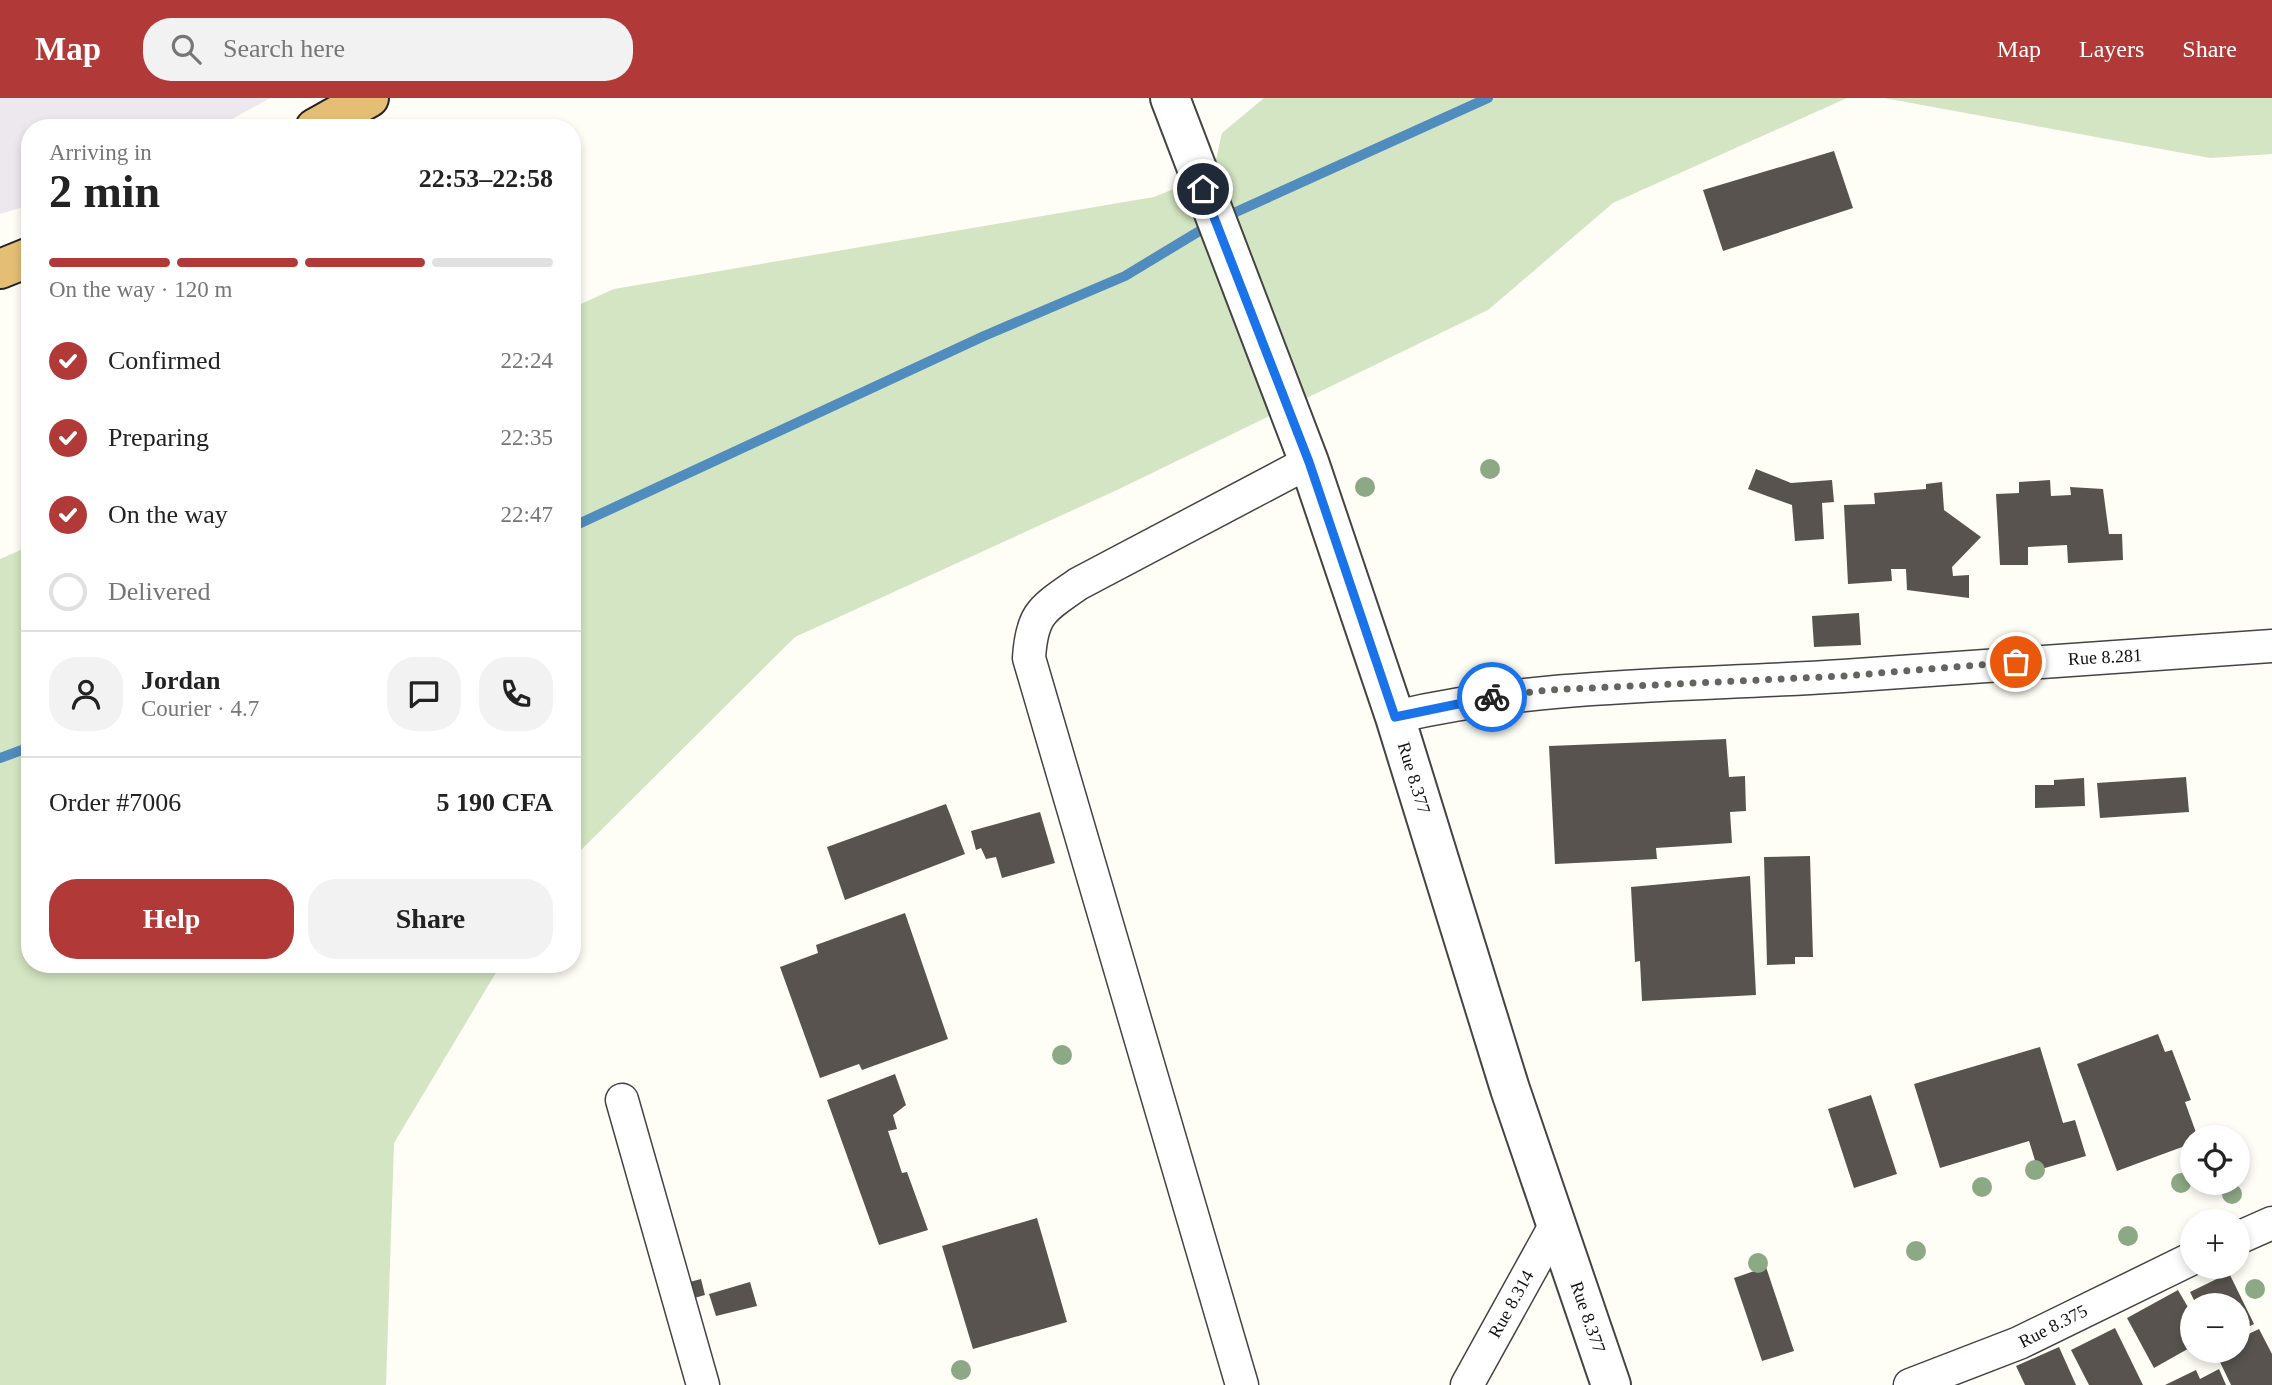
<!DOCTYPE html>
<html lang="en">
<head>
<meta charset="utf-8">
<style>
  body { margin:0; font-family:"Times New Roman",serif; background:#f2f2f2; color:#222; height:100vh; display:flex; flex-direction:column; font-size:26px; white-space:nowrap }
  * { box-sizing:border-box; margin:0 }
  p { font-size:23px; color:#767676 }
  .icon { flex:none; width:38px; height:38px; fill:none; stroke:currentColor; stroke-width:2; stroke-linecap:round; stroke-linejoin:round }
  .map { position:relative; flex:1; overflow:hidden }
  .details { position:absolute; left:21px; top:21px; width:560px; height:854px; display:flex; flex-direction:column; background:#fff; border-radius:28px; box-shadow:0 4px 10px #0003 }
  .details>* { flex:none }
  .controls { position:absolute; left:2180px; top:1027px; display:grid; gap:14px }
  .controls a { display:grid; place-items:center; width:70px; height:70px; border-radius:50%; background:#fff; box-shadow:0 4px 10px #0003; font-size:35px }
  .pin { position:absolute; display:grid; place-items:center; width:60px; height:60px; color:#fff; margin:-30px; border:4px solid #fff; border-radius:50%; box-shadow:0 2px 7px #0007 }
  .courier { position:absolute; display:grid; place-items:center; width:70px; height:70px; margin:-35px; border:5px solid #1a73e8; border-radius:50%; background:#fff; color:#222; box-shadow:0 2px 9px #0007 }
  .overview em { font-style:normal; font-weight:800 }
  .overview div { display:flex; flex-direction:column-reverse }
  .overview { display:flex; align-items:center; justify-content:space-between; height:119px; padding:0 28px }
  h1 { font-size:46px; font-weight:800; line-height:52px }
  .bar { display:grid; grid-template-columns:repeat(4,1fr); gap:10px 7px; align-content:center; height:84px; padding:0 28px }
  .bar i { height:9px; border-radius:5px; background:#e0e0e0 }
  .bar .on { background:#b13a39 }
  .bar p { grid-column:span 4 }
  .line { display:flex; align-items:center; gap:18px; padding:0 28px; border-top:2px solid #e0e0e0 }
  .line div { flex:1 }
  .round { display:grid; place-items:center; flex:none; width:74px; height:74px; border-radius:28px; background:#f2f2f2 }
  ol { padding:0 28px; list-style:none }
  li { display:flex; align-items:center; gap:21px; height:77px }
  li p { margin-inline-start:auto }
  li .icon { padding:7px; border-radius:50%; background:#b13a39; color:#fff; stroke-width:4 }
  li:last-child { color:#767676 }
  li i { width:38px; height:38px; border:4px solid #e0e0e0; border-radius:50% }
  .action { display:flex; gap:14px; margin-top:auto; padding:14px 28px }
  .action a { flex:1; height:80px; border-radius:28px; background:#b13a39; color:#fff; font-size:28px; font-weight:800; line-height:80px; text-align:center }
  .action a+a { background:#f2f2f2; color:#222 }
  header { display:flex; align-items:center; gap:42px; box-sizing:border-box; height:98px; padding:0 35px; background:#b13a39; color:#fff }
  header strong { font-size:33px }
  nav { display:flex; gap:38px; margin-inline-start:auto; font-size:24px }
  .search { width:490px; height:63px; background:#f2f2f2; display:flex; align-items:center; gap:18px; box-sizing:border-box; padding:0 24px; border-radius:28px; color:#767676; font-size:26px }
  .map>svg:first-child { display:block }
</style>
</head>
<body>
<header>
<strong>Map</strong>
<div class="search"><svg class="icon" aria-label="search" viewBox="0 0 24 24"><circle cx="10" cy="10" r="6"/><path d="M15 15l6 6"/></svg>Search here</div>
<nav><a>Map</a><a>Layers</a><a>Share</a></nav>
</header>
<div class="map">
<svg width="2272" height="1287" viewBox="0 0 2272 1287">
  <rect width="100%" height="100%" fill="#fefdf6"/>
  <path fill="#ede7ee" d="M0 0H270L216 30H30V107L0 116Z"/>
  <g fill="#d3e5c2">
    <path d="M1264 0H1847L1613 105 1488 212 1117 392 795 539 572 761V210L614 191 1154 99 1213 75 1222 35Z"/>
    <path d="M1884 0H2272V56L2210 60Z"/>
    <path d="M30 448V866H501L394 1045 386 1287H0V461Z"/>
  </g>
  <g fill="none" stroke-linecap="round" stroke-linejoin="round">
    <g stroke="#508cbd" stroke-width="10">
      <path d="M572 429 984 238 1125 178 1216 123 1488 0"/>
      <path d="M0 660 30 649"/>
    </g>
  </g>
  <g fill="#58534e">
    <path d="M1834 53 1853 110 1723 153 1703 92Z"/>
    <path d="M1756 371 1791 385 1832 382 1834 404 1822 405 1824 441 1795 443 1792 407 1748 391Z"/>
    <path d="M2050 382 2051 398 2071 397 2070 389 2103 391 2109 436H2122L2123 462 2068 465 2067 447 2028 449V467H2000L1996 396 2019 395V384Z"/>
    <path d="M1942 384 1944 412 1981 439 1952 469 1953 478 1969 477V500L1907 492 1906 471H1891L1892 483 1848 486 1844 407 1875 406 1874 395 1926 391V386Z"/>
    <path d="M1859 515 1861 547 1814 549 1812 518Z"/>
    <path d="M1726 641 1729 679 1745 678 1746 713 1730 714 1732 745 1656 750 1657 761 1555 766 1549 648Z"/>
    <path d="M2186 679 2189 714 2100 720 2097 685Z"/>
    <path d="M2084 680 2085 708 2035 710V687H2054V682Z"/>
    <path d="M946 706 965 756 845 802 827 749Z"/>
    <path d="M1040 714 1055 765 1002 780 996 759 986 761 981 750 976 752 971 733Z"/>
    <path d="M1810 758 1813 859H1795V866L1767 867 1764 759Z"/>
    <path d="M1750 778 1756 897 1642 903 1640 863 1635 864 1631 789Z"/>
    <path d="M905 815 948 941 862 972 859 966 820 980 780 869 818 855 816 847Z"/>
    <path d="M2158 936 2165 954 2172 952 2191 1002 2185 1004 2198 1040H2193V1045L2117 1073 2077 966Z"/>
    <path d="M2040 949 2063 1025 2075 1022 2086 1058 2038 1072 2029 1043 1940 1070 1914 986Z"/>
    <path d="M895 976 906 1007 893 1017 897 1031 888 1033 902 1075 907 1074 928 1132 879 1147 827 1002Z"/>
    <path d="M1871 997 1897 1076 1854 1090 1828 1011Z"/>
    <path d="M1037 1120 1067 1224 973 1251 942 1148Z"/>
    <path d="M1766 1169 1794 1253 1762 1263 1734 1180Z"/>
    <path d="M2229 1175 2254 1226 2238 1234V1208H2197L2190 1194Z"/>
    <path d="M701 1181 705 1197 687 1202 682 1186Z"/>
    <path d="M750 1184 757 1208 716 1218 709 1196Z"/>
    <path d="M2178 1192 2193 1218V1248L2154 1270 2127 1220Z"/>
    <path d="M2115 1230 2143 1287H2089L2071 1252Z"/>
    <path d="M2259 1231 2272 1256V1287H2231L2220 1264 2233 1257 2230 1253H2238V1241Z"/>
    <path d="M2059 1249 2076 1287H2025L2016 1268Z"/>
    <path d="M2219 1271 2226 1287H2165L2196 1272 2200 1281Z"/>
  </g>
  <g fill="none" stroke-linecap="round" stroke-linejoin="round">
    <defs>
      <g id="minor">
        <path d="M1395 619C1545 584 1691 588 1843 578 1986 568 2129 558 2272 548"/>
        <path d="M622 1002 703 1287"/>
        <path d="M2238 1140 2272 1125"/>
        <path d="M1242 1287 1029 560C1032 514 1043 511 1078 486L1309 364"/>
        <path d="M1467 1287 1556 1126"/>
        <path d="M1910 1287 2019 1245 2193 1160"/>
      </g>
      <path id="tertiary" d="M1170 0 1309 364 1395 619 1510 991 1611 1287"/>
      <g id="trunk">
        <path d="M315 30 369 0"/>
        <path d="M0 171 30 159"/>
      </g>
    </defs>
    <use href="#minor" stroke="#444" stroke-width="35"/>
    <use href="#tertiary" stroke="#444" stroke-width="42"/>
    <use href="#trunk" stroke="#222" stroke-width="42"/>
    <use href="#minor" stroke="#fff" stroke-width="32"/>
    <use href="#tertiary" stroke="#fff" stroke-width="38"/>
    <use href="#trunk" stroke="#e5be76" stroke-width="38"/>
  </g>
  <g fill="#8da885">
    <circle cx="1490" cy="371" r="10"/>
    <circle cx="1365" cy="389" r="10"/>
    <circle cx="1062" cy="957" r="10"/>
    <circle cx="2035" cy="1072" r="10"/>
    <circle cx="2181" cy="1085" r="10"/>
    <circle cx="1982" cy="1089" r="10"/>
    <circle cx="2232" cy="1096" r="10"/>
    <circle cx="2128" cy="1138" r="10"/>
    <circle cx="1916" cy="1153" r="10"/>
    <circle cx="1758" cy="1165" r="10"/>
    <circle cx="2255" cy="1191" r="10"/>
    <circle cx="961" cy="1272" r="10"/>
  </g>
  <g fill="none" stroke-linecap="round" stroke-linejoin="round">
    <path stroke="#646461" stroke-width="7" stroke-dasharray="0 12.6" d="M1492 599 1548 592 1843 578 2016 564"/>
    <path stroke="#1a73e8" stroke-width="9" d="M1203 91 1309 364 1395 619 1492 599"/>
  </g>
  <g text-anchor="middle" stroke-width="7" stroke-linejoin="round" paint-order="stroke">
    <g font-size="18" fill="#111" stroke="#fff">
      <text transform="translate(2105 559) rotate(-3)" y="6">Rue 8.281</text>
      <text transform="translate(1414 680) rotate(73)" y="6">Rue 8.377</text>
      <text transform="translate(1511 1206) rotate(-61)" y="6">Rue 8.314</text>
      <text transform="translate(1588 1219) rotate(71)" y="6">Rue 8.377</text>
      <text transform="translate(2053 1228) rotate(-27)" y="6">Rue 8.375</text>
    </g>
  </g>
</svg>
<div class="controls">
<a><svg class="icon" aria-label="locate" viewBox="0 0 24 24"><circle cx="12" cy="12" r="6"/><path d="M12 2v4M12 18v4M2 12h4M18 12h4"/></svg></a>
<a>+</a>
<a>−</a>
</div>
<div class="pin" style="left:2016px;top:564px;background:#ea580c"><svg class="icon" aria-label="bag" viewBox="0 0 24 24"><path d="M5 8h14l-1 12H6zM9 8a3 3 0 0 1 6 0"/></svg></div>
<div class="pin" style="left:1203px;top:91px;background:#1f2937"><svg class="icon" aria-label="home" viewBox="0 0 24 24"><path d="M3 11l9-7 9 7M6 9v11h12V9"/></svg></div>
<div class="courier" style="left:1492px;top:599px"><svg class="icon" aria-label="bike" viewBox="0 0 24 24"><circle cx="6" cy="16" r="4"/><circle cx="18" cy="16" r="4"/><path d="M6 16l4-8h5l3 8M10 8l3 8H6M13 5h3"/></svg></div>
<section class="details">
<div class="overview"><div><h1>2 min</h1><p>Arriving in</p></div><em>22:53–22:58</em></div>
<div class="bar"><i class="on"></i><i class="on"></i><i class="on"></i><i></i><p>On the way · 120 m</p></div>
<ol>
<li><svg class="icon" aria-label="check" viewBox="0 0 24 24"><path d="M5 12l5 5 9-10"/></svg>Confirmed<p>22:24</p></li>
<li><svg class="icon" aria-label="check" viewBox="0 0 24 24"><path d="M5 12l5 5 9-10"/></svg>Preparing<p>22:35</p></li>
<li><svg class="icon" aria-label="check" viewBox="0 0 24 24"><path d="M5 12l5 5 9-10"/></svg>On the way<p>22:47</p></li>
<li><i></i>Delivered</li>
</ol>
<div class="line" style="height:126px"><a class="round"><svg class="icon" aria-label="person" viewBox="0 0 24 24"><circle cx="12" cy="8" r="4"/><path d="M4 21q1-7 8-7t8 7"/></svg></a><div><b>Jordan</b><p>Courier · 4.7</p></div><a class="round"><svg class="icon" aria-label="chat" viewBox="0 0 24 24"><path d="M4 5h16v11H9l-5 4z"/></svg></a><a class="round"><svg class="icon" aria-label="phone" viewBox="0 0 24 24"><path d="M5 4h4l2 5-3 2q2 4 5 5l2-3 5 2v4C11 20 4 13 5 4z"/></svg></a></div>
<div class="line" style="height:91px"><div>Order #7006</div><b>5 190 CFA</b></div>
<div class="action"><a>Help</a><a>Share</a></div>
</section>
</div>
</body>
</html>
